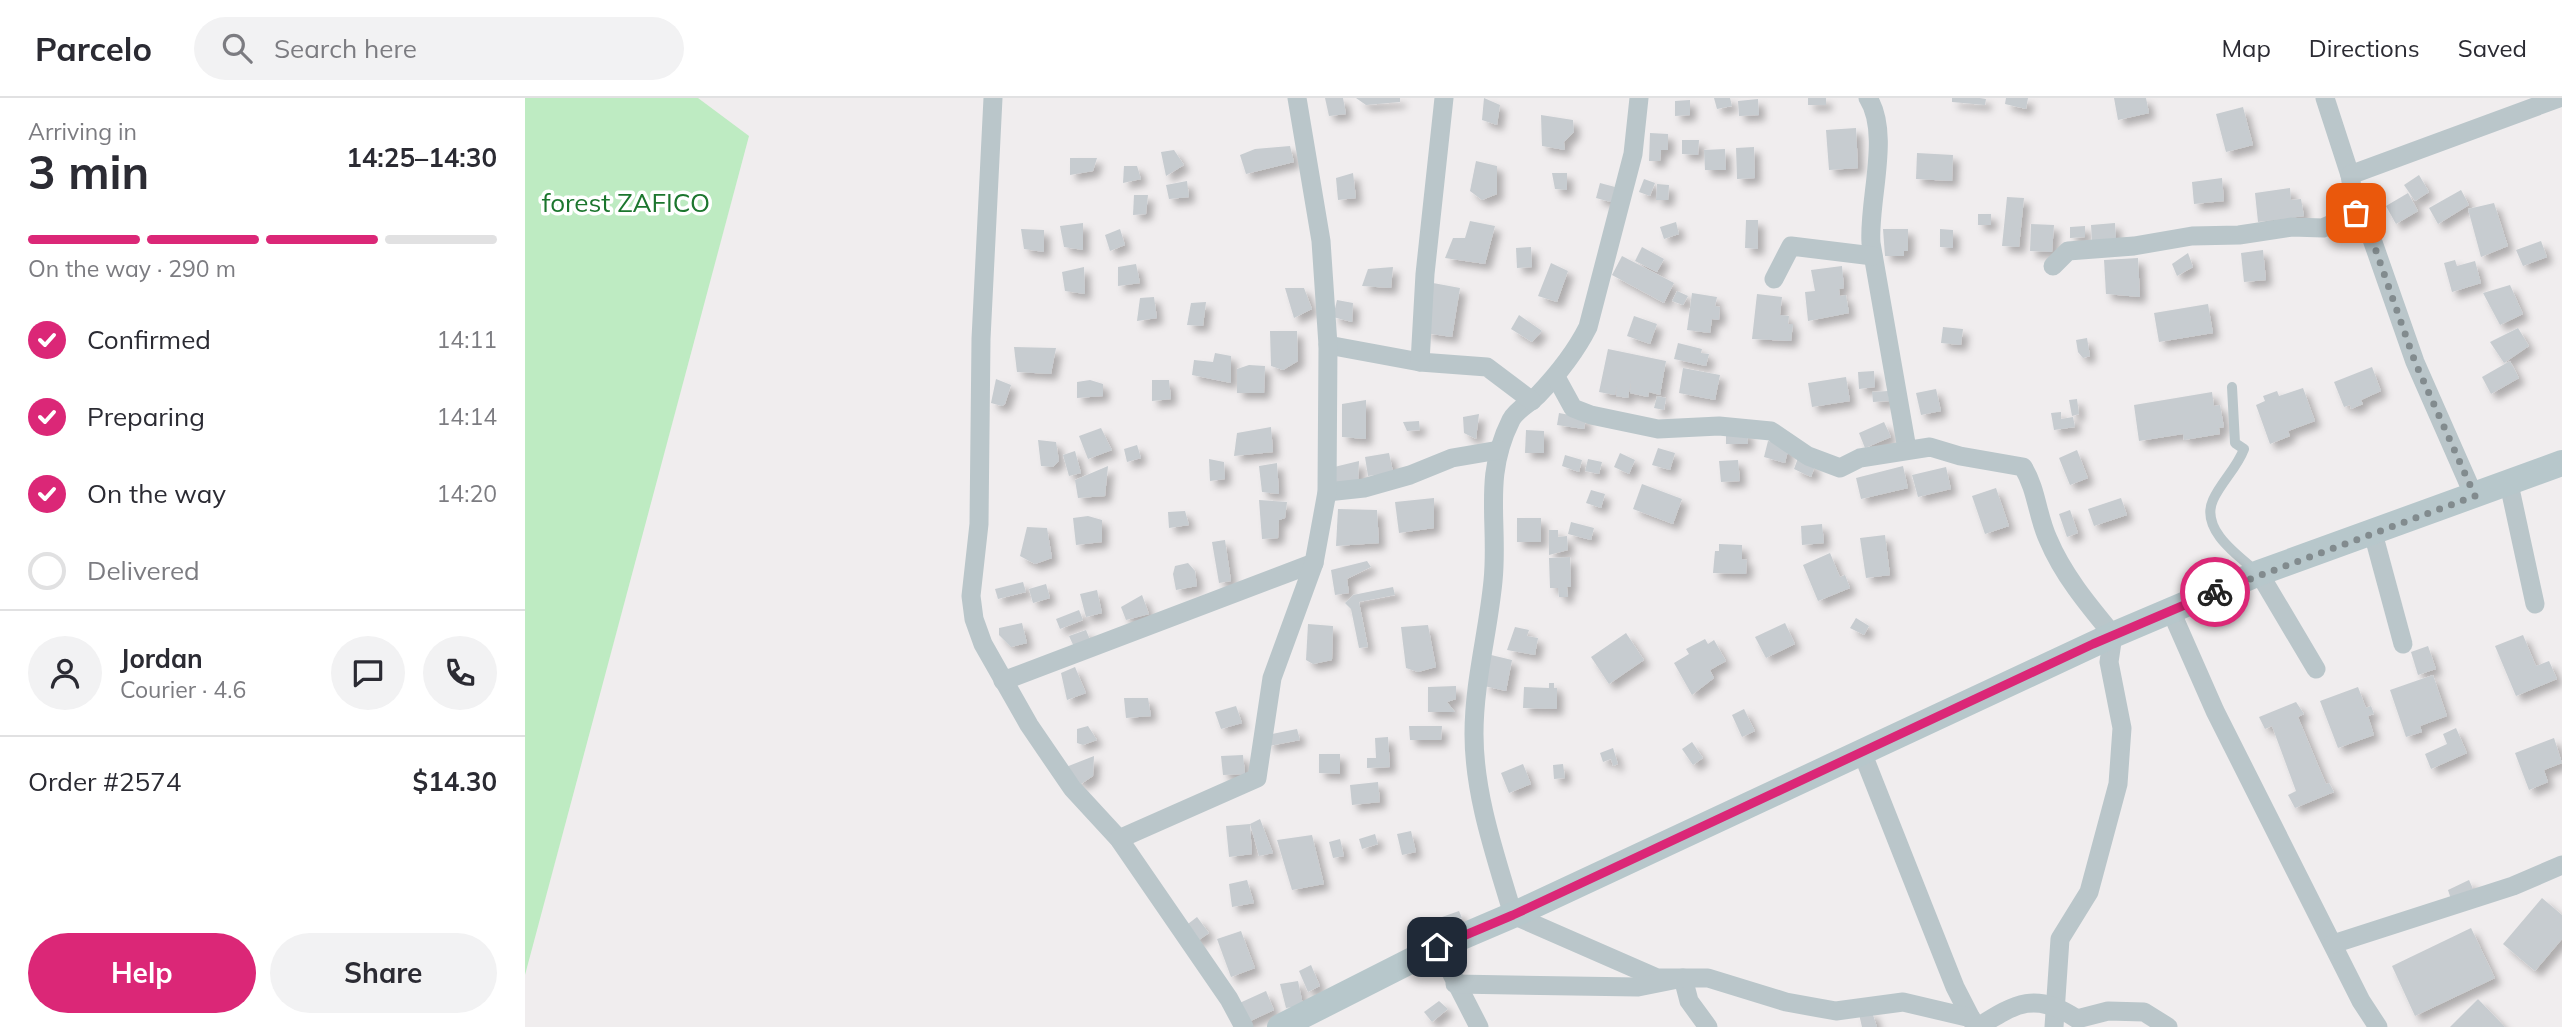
<!DOCTYPE html>
<html lang="en">
<head>
<meta charset="utf-8">
<style>
  body { margin:0; font-family:Mulish,sans-serif; background:#f2f2f3; color:#2b2b33; height:100vh; display:flex; flex-direction:column; font-size:26px; white-space:nowrap }
  * { box-sizing:border-box; margin:0 }
  p { font-size:23px; color:#7c7c81 }
  .icon { flex:none; width:38px; height:38px; fill:none; stroke:currentColor; stroke-width:2; stroke-linecap:round; stroke-linejoin:round }
  .map { position:relative; flex:1; overflow:hidden }
  .details { display:flex; flex-direction:column; background:#fff; width:525px }
  .details>* { flex:none }
  .pin { position:absolute; display:grid; place-items:center; width:60px; height:60px; color:#fff; margin:-30px; border-radius:14px; box-shadow:0 4px 10px #0006 }
  .courier { position:absolute; display:grid; place-items:center; width:70px; height:70px; margin:-35px; border:5px solid #db2777; border-radius:50%; background:#fff; color:#222; box-shadow:0 2px 9px #0007 }
  .head em { font-style:normal; font-weight:700 }
  .head div { display:flex; flex-direction:column-reverse }
  .head { display:flex; align-items:center; justify-content:space-between; height:119px; padding:0 28px }
  h1 { font-size:46px; font-weight:700; line-height:52px }
  .bar { display:grid; grid-template-columns:repeat(4,1fr); gap:10px 7px; align-content:center; height:84px; padding:0 28px }
  .bar i { height:9px; border-radius:5px; background:#e1e1e2 }
  .bar .on { background:#db2777 }
  .bar p { grid-column:span 4 }
  .line { display:flex; align-items:center; gap:18px; padding:0 28px; border-top:2px solid #e1e1e2 }
  .line div { flex:1 }
  .round { display:grid; place-items:center; flex:none; width:74px; height:74px; border-radius:37px; background:#f2f2f3 }
  ol { padding:0 28px; list-style:none }
  li { display:flex; align-items:center; gap:21px; height:77px }
  li p { margin-inline-start:auto }
  li .icon { padding:7px; border-radius:50%; background:#db2777; color:#fff; stroke-width:4 }
  li:last-child { color:#7c7c81 }
  li i { width:38px; height:38px; border:4px solid #e1e1e2; border-radius:50% }
  .cta { display:flex; gap:14px; margin-top:auto; padding:14px 28px }
  .cta a { flex:1; height:80px; border-radius:42px; background:#db2777; color:#fff; font-size:28px; font-weight:700; line-height:80px; text-align:center }
  .cta a+a { background:#f2f2f3; color:#2b2b33 }
  header { display:flex; align-items:center; gap:42px; box-sizing:border-box; height:98px; padding:0 35px; background:#fff; border-bottom:2px solid #e1e1e2 }
  header strong { font-size:33px }
  nav { display:flex; gap:38px; margin-inline-start:auto; font-size:24px }
  .search { width:490px; height:63px; background:#f2f2f3; display:flex; align-items:center; gap:18px; box-sizing:border-box; padding:0 24px; border-radius:38px; color:#7c7c81; font-size:26px }
  main { display:flex; flex:1; min-height:0 }
  .map>svg:first-child { display:block }
</style>
</head>
<body>
<header>
<strong>Parcelo</strong>
<div class="search"><svg class="icon" aria-label="search" viewBox="0 0 24 24"><circle cx="10" cy="10" r="6"/><path d="M15 15l6 6"/></svg>Search here</div>
<nav><a>Map</a><a>Directions</a><a>Saved</a></nav>
</header>
<main>
<section class="details">
<div class="head"><div><h1>3 min</h1><p>Arriving in</p></div><em>14:25–14:30</em></div>
<div class="bar"><i class="on"></i><i class="on"></i><i class="on"></i><i></i><p>On the way · 290 m</p></div>
<ol>
<li><svg class="icon" aria-label="check" viewBox="0 0 24 24"><path d="M5 12l5 5 9-10"/></svg>Confirmed<p>14:11</p></li>
<li><svg class="icon" aria-label="check" viewBox="0 0 24 24"><path d="M5 12l5 5 9-10"/></svg>Preparing<p>14:14</p></li>
<li><svg class="icon" aria-label="check" viewBox="0 0 24 24"><path d="M5 12l5 5 9-10"/></svg>On the way<p>14:20</p></li>
<li><i></i>Delivered</li>
</ol>
<div class="line" style="height:126px"><a class="round"><svg class="icon" aria-label="person" viewBox="0 0 24 24"><circle cx="12" cy="8" r="4"/><path d="M4 21q1-7 8-7t8 7"/></svg></a><div><b>Jordan</b><p>Courier · 4.6</p></div><a class="round"><svg class="icon" aria-label="chat" viewBox="0 0 24 24"><path d="M4 5h16v11H9l-5 4z"/></svg></a><a class="round"><svg class="icon" aria-label="phone" viewBox="0 0 24 24"><path d="M5 4h4l2 5-3 2q2 4 5 5l2-3 5 2v4C11 20 4 13 5 4z"/></svg></a></div>
<div class="line" style="height:91px"><div>Order #2574</div><b>$14.30</b></div>
<div class="cta"><a>Help</a><a>Share</a></div>
</section>
<div class="map">
<svg width="2037" height="929" viewBox="0 0 2037 929">
  <defs>
    <filter id="shadow"><feDropShadow dx="6" dy="6" stdDeviation="3.5" flood-color="#0004"/></filter>
  </defs>
  <rect width="100%" height="100%" fill="#f0edee"/>
  <path fill="#beebc2" d="M0 0H173L224 38 0 877Z"/>
  <g fill="#c7ccd0" filter="url(#shadow)">
    <path d="M800 0H818L821 16 804 18Z"/>
    <path d="M831 0H875V4L841 7Z"/>
    <path d="M959 0 975 7 972 27 957 22Z"/>
    <path d="M1189 0H1205L1207 8 1192 11Z"/>
    <rect x="1283" y="0" width="18" height="7"/>
    <path d="M1427 0H1455L1461 1 1460 7 1427 4Z"/>
    <path d="M1481 0H1503L1501 11 1480 6Z"/>
    <path d="M1589 0H1621L1624 15 1593 22Z"/>
    <path d="M1233 1 1234 17 1214 18 1213 3Z"/>
    <path d="M1165 2V17L1150 18V3Z"/>
    <path d="M1718 9 1728 47 1701 54 1691 16Z"/>
    <path d="M1016 17 1048 22 1049 34 1039 44 1040 52 1017 48Z"/>
    <path d="M1331 30 1333 70 1304 72 1301 32Z"/>
    <path d="M1125 35 1143 36V52H1136L1135 63H1124Z"/>
    <path d="M1157 42H1174L1173 57 1157 56Z"/>
    <path d="M765 48 769 64 721 76 715 57 730 51Z"/>
    <path d="M1229 49 1230 80 1212 81 1211 50Z"/>
    <path d="M1200 51 1201 72H1180L1179 52Z"/>
    <path d="M649 52 659 67 641 78 636 54Z"/>
    <path d="M1392 55 1428 57 1427 83 1391 81Z"/>
    <path d="M545 60H572L568 73 545 77Z"/>
    <path d="M951 63 972 68V96L957 102 945 93Z"/>
    <path d="M599 68H612L616 81 598 85Z"/>
    <path d="M828 75 831 100 813 102 811 80Z"/>
    <path d="M1027 75H1042V92L1030 91Z"/>
    <path d="M1894 77 1904 94 1890 103 1879 87Z"/>
    <path d="M1697 80 1699 103 1669 106 1667 84Z"/>
    <path d="M1119 81 1130 85 1125 98 1114 94Z"/>
    <path d="M662 83 664 99 644 101 641 87Z"/>
    <path d="M1075 85 1090 89 1086 104 1071 100Z"/>
    <path d="M1132 86 1144 87 1143 102H1131Z"/>
    <path d="M1765 90 1766 102 1776 101 1779 118 1733 124 1730 95Z"/>
    <path d="M1936 92 1944 107 1913 126 1904 110Z"/>
    <path d="M1883 95 1893 113 1871 126 1861 108Z"/>
    <path d="M609 97H623L621 116 608 117Z"/>
    <path d="M1482 99 1499 100 1494 149 1477 148Z"/>
    <path d="M1969 105 1983 148 1956 159 1943 111Z"/>
    <rect x="1453" y="116" width="13" height="11"/>
    <path d="M1221 122H1233V151L1220 150Z"/>
    <path d="M945 123 970 128 960 166 920 160 928 140H940Z"/>
    <path d="M1151 124 1154 136 1139 141 1135 129Z"/>
    <path d="M558 125V152L539 149 535 128Z"/>
    <path d="M1590 125 1591 141 1567 144 1566 127Z"/>
    <path d="M1506 126 1529 127 1527 154 1505 153Z"/>
    <path d="M1560 128V139L1545 140V129Z"/>
    <path d="M496 131 519 132V154L499 151Z"/>
    <path d="M595 131 600 147 585 153 580 137Z"/>
    <path d="M1358 131H1383V153H1379V158H1360Z"/>
    <path d="M1415 131 1428 132V150L1415 149Z"/>
    <path d="M2016 143 2022 159 1998 168 1991 152Z"/>
    <path d="M1006 149 1007 169 992 170 991 150Z"/>
    <path d="M1117 149 1139 161 1132 174 1110 163Z"/>
    <path d="M1738 152 1741 182 1719 184 1716 155Z"/>
    <path d="M1663 155 1668 169 1652 178 1647 166Z"/>
    <path d="M1097 158 1149 185 1139 205 1087 177Z"/>
    <path d="M1613 160 1615 199 1581 196 1579 162Z"/>
    <path d="M1930 162 1932 168 1950 163 1956 185 1927 194 1919 165Z"/>
    <path d="M1026 165 1043 173 1032 204 1013 198Z"/>
    <path d="M611 166 615 185 593 188V169Z"/>
    <path d="M1317 168 1319 190 1314 191 1315 198 1321 197 1324 215 1283 223 1280 194 1290 193 1286 172Z"/>
    <path d="M559 169 560 196 540 193 537 174Z"/>
    <path d="M868 169 866 190 837 188 843 171Z"/>
    <path d="M908 185 935 190 927 239 900 235Z"/>
    <path d="M1985 187 1998 216 1975 227 1958 195Z"/>
    <path d="M760 190H779L787 211 769 220Z"/>
    <path d="M1152 193 1163 198 1158 207 1147 203Z"/>
    <path d="M1167 195 1192 199 1190 208 1195 209 1194 222 1187 221 1185 235 1162 232Z"/>
    <path d="M1232 196 1257 199 1255 217 1264 218 1263 226H1268L1266 243 1227 241Z"/>
    <path d="M629 199 632 220 612 223 615 200Z"/>
    <path d="M812 202 828 205 827 224 808 219Z"/>
    <path d="M681 204 678 228 662 227 666 205Z"/>
    <path d="M1683 206 1688 235 1634 244 1629 215Z"/>
    <path d="M994 217 1017 233 1007 244 986 231Z"/>
    <path d="M1109 218 1132 226 1125 246 1102 238Z"/>
    <path d="M1418 229 1438 231 1436 247 1416 245Z"/>
    <path d="M1993 230 2004 248 1979 265 1965 244Z"/>
    <path d="M745 233H772L773 263 758 272 746 268Z"/>
    <path d="M1562 240 1565 258 1558 260 1553 254 1551 242Z"/>
    <path d="M1153 245 1177 251 1176 255 1184 256 1181 268 1149 261Z"/>
    <path d="M489 249 531 250 526 276 492 274Z"/>
    <path d="M1083 251 1141 263 1135 297 1124 294 1123 299 1105 295 1106 283 1103 300 1091 298 1092 287 1090 297 1074 294Z"/>
    <path d="M690 255 706 258V285L667 277 669 262 688 264Z"/>
    <path d="M1985 263 1994 280 1966 296 1957 279Z"/>
    <path d="M724 267 740 268 739 295H712V271Z"/>
    <path d="M1847 269 1856 293 1836 302 1838 306 1826 311 1825 307 1819 309 1809 284Z"/>
    <path d="M1158 270 1195 277 1190 302 1154 295Z"/>
    <path d="M1349 273 1350 289 1334 291 1333 274Z"/>
    <path d="M1321 279 1325 303 1287 309 1283 285Z"/>
    <path d="M471 281 486 287 480 306 477 308 466 305Z"/>
    <path d="M565 282 578 286V298L552 300V284Z"/>
    <path d="M627 282H644L646 301 627 303Z"/>
    <path d="M1778 290 1790 323 1763 333 1765 338 1745 346 1731 307 1740 303 1738 298 1752 293 1754 298Z"/>
    <path d="M1411 291 1416 313 1396 317 1391 295Z"/>
    <path d="M1363 293 1364 303 1348 304 1347 294Z"/>
    <path d="M1687 294 1689 308 1695 307 1699 329 1694 330 1695 336 1659 342 1658 336 1614 343 1609 307Z"/>
    <path d="M1132 298 1141 300 1139 312 1129 310Z"/>
    <path d="M1552 301 1554 316 1547 318 1544 302Z"/>
    <path d="M841 302V341L817 339V306Z"/>
    <path d="M1536 314V321L1548 319 1550 329 1529 332 1526 315Z"/>
    <path d="M1034 315 1061 320 1059 331 1032 327Z"/>
    <path d="M954 316 951 341 939 335 938 319Z"/>
    <path d="M894 323 895 332 882 333 878 324Z"/>
    <path d="M1359 324 1366 339 1340 350 1334 335Z"/>
    <path d="M746 329 748 354 709 358 712 335Z"/>
    <path d="M576 330 587 352 563 361 554 338Z"/>
    <path d="M1001 332 1019 333V355H1000Z"/>
    <path d="M1201 333H1222L1223 346H1201Z"/>
    <path d="M513 342 531 344 534 363 528 369 516 368Z"/>
    <path d="M1243 343 1264 348 1260 365 1239 359Z"/>
    <path d="M612 347 616 360 602 364 599 351Z"/>
    <path d="M1133 350 1150 355 1145 372 1127 367Z"/>
    <path d="M1552 352 1563 380 1545 387 1534 360Z"/>
    <path d="M550 353 556 375 544 378 538 357Z"/>
    <path d="M864 355 868 374 843 378 840 359Z"/>
    <path d="M1095 355 1110 362 1104 376 1089 369Z"/>
    <path d="M1040 357 1057 362 1054 374 1037 368Z"/>
    <path d="M1273 360 1290 368 1286 379 1269 371Z"/>
    <path d="M684 361 699 364 700 381 685 383Z"/>
    <path d="M1063 361 1077 364 1074 376 1060 373Z"/>
    <path d="M1213 362 1215 383 1196 384 1194 363Z"/>
    <path d="M834 363 833 385 813 388 805 370Z"/>
    <path d="M752 365 754 396 737 394 734 368Z"/>
    <path d="M583 368 580 398 553 400 550 382Z"/>
    <path d="M1378 368 1383 390 1336 401 1331 380Z"/>
    <path d="M1421 369 1426 391 1393 399 1387 377Z"/>
    <path d="M1117 386 1157 401 1148 426 1108 411Z"/>
    <path d="M1471 390 1484 428 1460 436 1447 398Z"/>
    <path d="M1066 392 1080 396 1076 410 1061 405Z"/>
    <path d="M909 400V430L874 435 870 404Z"/>
    <path d="M1596 400 1602 417 1569 428 1563 411Z"/>
    <path d="M734 402 762 404 760 420 754 422 753 440 737 441Z"/>
    <path d="M813 411 852 412 854 445 811 448Z"/>
    <path d="M1545 412 1553 435 1542 439 1534 416Z"/>
    <path d="M660 413 664 427 644 430 643 414Z"/>
    <path d="M563 418 577 422V444L551 447 548 420Z"/>
    <rect x="992" y="420" width="24" height="24"/>
    <path d="M1046 424 1069 430 1066 442 1043 436Z"/>
    <path d="M1297 426 1299 445 1277 447 1276 428Z"/>
    <path d="M502 429 522 430 527 460 510 466 495 458Z"/>
    <path d="M1024 432H1033V439L1042 438 1043 452 1024 457Z"/>
    <path d="M1360 437 1365 477 1341 480 1335 440Z"/>
    <path d="M700 442 706 483 694 485 687 444Z"/>
    <path d="M1194 446 1217 447V461L1222 462 1221 476 1188 475 1190 453H1194Z"/>
    <path d="M1305 455 1315 479 1320 477 1325 490 1293 503 1278 467Z"/>
    <path d="M1045 459 1046 489H1042L1043 499H1034L1033 490H1025L1024 460Z"/>
    <path d="M842 463 846 469 822 481 824 495 810 497 806 472Z"/>
    <path d="M663 465 670 473 672 488 651 492 648 476 650 468Z"/>
    <path d="M498 484 501 494 473 501 470 491Z"/>
    <path d="M521 486 525 500 508 505 504 491Z"/>
    <path d="M868 489 870 497 834 504 843 549 834 550 826 511 820 505 828 497Z"/>
    <path d="M572 492 577 515 561 519 555 496Z"/>
    <path d="M617 497 624 516 601 522 596 509Z"/>
    <path d="M554 512 558 522 535 531 531 521Z"/>
    <path d="M1331 520 1344 528 1339 537 1325 530Z"/>
    <path d="M497 525 502 545 486 549 474 537V530Z"/>
    <path d="M1260 525 1270 546 1241 560 1230 539Z"/>
    <path d="M783 526 808 528 807 562 788 566 781 562Z"/>
    <path d="M903 527 911 569 893 574 881 570 876 529Z"/>
    <path d="M990 529 1004 532 1002 538 1013 540 1010 557 982 552Z"/>
    <path d="M561 532 566 544 550 551 544 538Z"/>
    <path d="M1101 535 1119 562 1084 586 1066 559Z"/>
    <path d="M1998 537 2011 568 2024 563 2032 581 1991 598 1970 548Z"/>
    <path d="M1180 541 1183 546 1189 542 1201 563 1185 572 1189 580 1167 597 1149 565 1164 556 1161 551Z"/>
    <path d="M1903 548 1911 571 1893 577 1886 554Z"/>
    <path d="M966 557 987 562 981 593 959 588Z"/>
    <path d="M550 569 561 595 542 602 536 575Z"/>
    <path d="M1908 577 1922 618 1895 628 1897 634 1881 639 1865 592Z"/>
    <path d="M1024 585H1029V590H1032V611L998 610 999 589 1024 590Z"/>
    <path d="M931 588V601L922 604 930 614H903V589Z"/>
    <path d="M1833 589 1841 610 1846 608 1849 616 1843 618 1849 637 1813 650 1795 603Z"/>
    <path d="M599 600H623L626 618 601 620Z"/>
    <path d="M1771 604 1779 616 1773 619 1801 686 1804 685 1809 694 1770 710 1763 697 1771 693 1747 628 1740 631 1734 619Z"/>
    <path d="M711 608 717 625 696 631 690 614Z"/>
    <path d="M1219 611 1230 633 1217 639 1207 617Z"/>
    <path d="M563 628 572 642 558 647 552 645V631Z"/>
    <path d="M884 628H917L916 642H885Z"/>
    <path d="M1931 630 1942 655 1906 671 1900 656 1922 646 1918 636Z"/>
    <path d="M772 631 775 642 744 648 742 637Z"/>
    <path d="M863 639 865 669 842 670V660H851L850 640Z"/>
    <path d="M2029 640 2037 665 2019 672 2023 684 2004 692 1990 655Z"/>
    <path d="M1167 644 1178 660 1168 667 1157 651Z"/>
    <path d="M1088 650 1093 666 1088 668 1086 661 1078 664 1075 655Z"/>
    <path d="M794 656H815V676L794 675Z"/>
    <path d="M718 657 720 676 698 677 696 658Z"/>
    <path d="M569 658 568 678 556 686 541 669Z"/>
    <path d="M998 666 1006 686 984 695 976 675Z"/>
    <path d="M1038 666 1040 680 1029 681 1028 667Z"/>
    <path d="M853 684 855 704 827 707 825 687Z"/>
    <path d="M735 721 748 755 734 758 725 726 727 756 704 759 701 728 725 726Z"/>
    <path d="M886 733 891 754 877 757 872 736Z"/>
    <path d="M850 736 853 746 837 751 834 741Z"/>
    <path d="M787 737 799 786 767 792 752 742Z"/>
    <path d="M815 741 819 758 808 760 804 744Z"/>
    <path d="M722 782 729 805 707 809 704 786Z"/>
    <path d="M1944 782 1948 791 1926 801 1923 792Z"/>
    <path d="M2017 800 2037 817V841L2010 873 1978 846Z"/>
    <path d="M934 813 937 820 922 825 917 819Z"/>
    <path d="M672 819 684 835 671 844 659 829Z"/>
    <path d="M1946 830 1970 880 1890 918 1867 868Z"/>
    <path d="M716 833 730 870 706 879 692 841Z"/>
    <path d="M786 867 795 888 783 894 774 873Z"/>
    <path d="M773 883 778 907 761 910 755 886Z"/>
    <path d="M741 893 749 912 717 927 708 908Z"/>
    <path d="M1953 901 1980 929H1925Z"/>
    <path d="M914 903 923 911 907 924 899 914Z"/>
    <path d="M1347 914 1352 929H1337L1334 916Z"/>
  </g>
  <g fill="none" stroke-linecap="round" stroke-linejoin="round">
    <path stroke="#bac6ca" stroke-width="10" d="M1707 289 1710 345 1719 351C1712 370 1696 384 1688 402 1675 431 1712 457 1731 473"/>
    <g stroke="#bac6ca" stroke-width="19">
      <path d="M468 0 456 241 454 426 446 498 449 521 458 546 504 627 547 690 594 741 704 901 719 929"/>
      <path d="M1114 0 1108 56 1063 229C1050 255 1033 276 1013 297 1005 305 991 312 986 322 957 380 974 424 968 483 963 535 949 584 949 636 949 698 971 759 988 817L1132 880H1158L1164 903 1183 929"/>
      <path d="M1343 0C1366 36 1343 103 1346 145L1382 351"/>
      <path d="M1800 0 1825 77 1831 115 1843 130 1890 264 1949 398"/>
      <path d="M1825 77 2034 0"/>
      <path d="M1528 168 1543 153 1609 148 1667 138 1714 137 1767 129 1798 130 1831 115"/>
      <path d="M1249 181 1266 148 1348 158"/>
      <path d="M803 247 895 264 962 269 1007 303"/>
      <path d="M895 264 900 176 919 0"/>
      <path d="M1031 279 1048 310 1066 317 1133 331 1194 328 1246 333 1283 358 1315 370 1335 360 1405 349 1435 358 1498 369C1512 392 1512 417 1523 441 1538 477 1564 508 1588 537L1584 564 1597 630 1593 686 1564 794 1535 841 1529 929"/>
      <path d="M1984 386 2010 506"/>
      <path d="M802 394 839 390 885 377 927 360 974 352"/>
      <path d="M1848 435 1878 546"/>
      <path d="M1734 475 1791 571"/>
      <path d="M1646 513 1690 613 1836 903 1853 929"/>
      <path d="M478 583 789 465"/>
      <path d="M1337 654 1430 889 1450 928"/>
      <path d="M594 741 732 680 747 580 789 465 802 394 803 247 796 143 772 0"/>
      <path d="M1808 846 1988 788 2037 767"/>
      <path d="M913 849 954 929"/>
      <path d="M930 886 1113 889 1158 880H1183L1261 904 1311 913 1378 904 1446 920"/>
      <path d="M1453 929C1491 905 1511 893 1552 921L1583 913 1619 914 1643 929"/>
    </g>
    <path stroke="#b7c7cb" stroke-width="26" d="M755 929 913 849 988 817 1588 537 1734 475 2037 365"/>
  </g>
  <g fill="none" stroke-linecap="round" stroke-linejoin="round">
    <path stroke="#828b8e" stroke-width="7" stroke-dasharray="0 12.6" d="M1690 494 1950 398 1890 264 1843 130 1831 115"/>
    <path stroke="#db2777" stroke-width="9" d="M912 849 988 817 1568 546 1690 494"/>
  </g>
  <g text-anchor="middle" stroke-width="7" stroke-linejoin="round" paint-order="stroke">
    <g font-size="26" fill="#1c762e" stroke="#fff">
      <text x="101" y="114">forest ZAFICO</text>
    </g>
  </g>
</svg>
<div class="pin" style="left:1831px;top:115px;background:#ea580c"><svg class="icon" aria-label="bag" viewBox="0 0 24 24"><path d="M5 8h14l-1 12H6zM9 8a3 3 0 0 1 6 0"/></svg></div>
<div class="pin" style="left:912px;top:849px;background:#1f2937"><svg class="icon" aria-label="home" viewBox="0 0 24 24"><path d="M3 11l9-7 9 7M6 9v11h12V9"/></svg></div>
<div class="courier" style="left:1690px;top:494px"><svg class="icon" aria-label="bike" viewBox="0 0 24 24"><circle cx="6" cy="16" r="4"/><circle cx="18" cy="16" r="4"/><path d="M6 16l4-8h5l3 8M10 8l3 8H6M13 5h3"/></svg></div>
</div>
</main>
</body>
</html>
